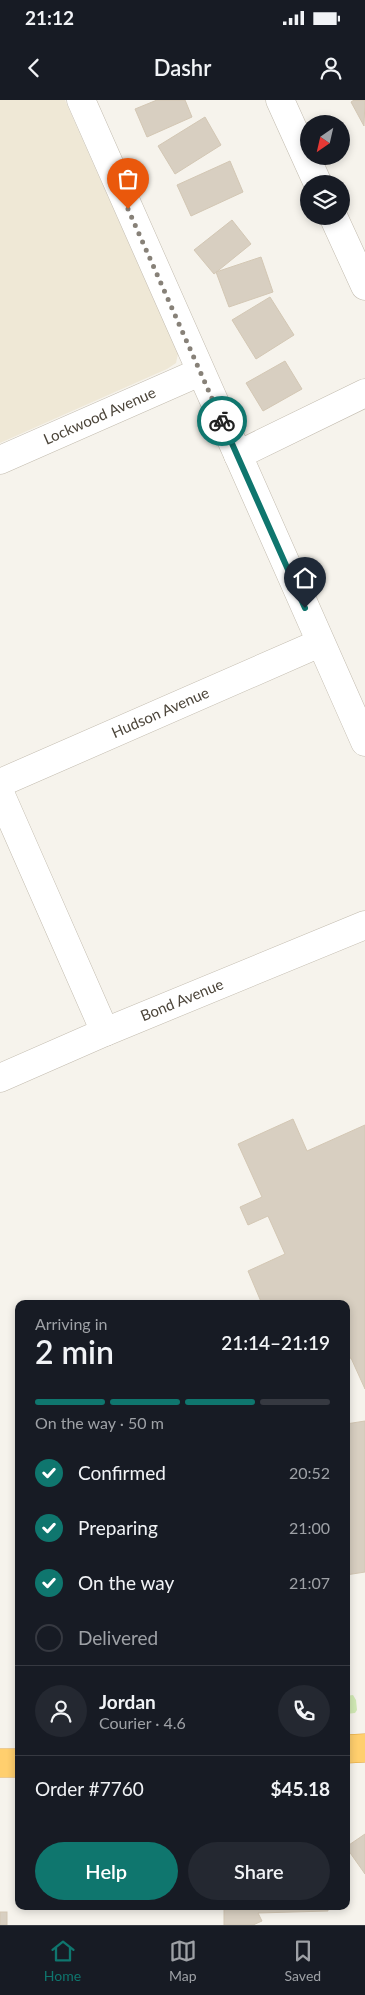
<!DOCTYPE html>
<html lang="en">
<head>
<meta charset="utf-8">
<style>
  body { margin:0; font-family:Lato,sans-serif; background:#242831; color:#f1f3f6; height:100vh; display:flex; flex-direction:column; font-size:19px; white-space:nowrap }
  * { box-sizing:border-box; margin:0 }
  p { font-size:16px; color:#9ea1a6 }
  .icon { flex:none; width:28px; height:28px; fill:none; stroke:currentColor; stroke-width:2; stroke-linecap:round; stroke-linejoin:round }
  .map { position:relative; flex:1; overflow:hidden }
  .panel { position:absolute; left:15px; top:1200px; width:335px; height:610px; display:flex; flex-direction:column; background:#171b24; border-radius:10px; box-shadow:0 2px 8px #0003 }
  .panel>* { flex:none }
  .needle { width:32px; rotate:214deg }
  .fabs { position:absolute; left:300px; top:15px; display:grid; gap:10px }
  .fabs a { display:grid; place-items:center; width:50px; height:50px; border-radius:50%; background:#171b24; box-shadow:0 2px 8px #0003; font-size:25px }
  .pin { position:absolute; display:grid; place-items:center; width:42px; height:42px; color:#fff; margin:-51px -21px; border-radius:50% 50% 50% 0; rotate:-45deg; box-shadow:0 0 5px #0007 }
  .pin .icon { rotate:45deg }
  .courier { position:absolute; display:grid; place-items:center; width:50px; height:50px; margin:-25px; border:4px solid #0f766e; border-radius:50%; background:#fff; color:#222; box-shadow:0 1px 6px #0007 }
  .overview em { font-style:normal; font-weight:600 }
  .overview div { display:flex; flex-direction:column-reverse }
  .overview { display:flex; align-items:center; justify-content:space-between; height:85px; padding:0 20px }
  h1 { font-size:32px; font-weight:600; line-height:38px }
  .bar { display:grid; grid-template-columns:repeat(4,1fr); gap:8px 5px; align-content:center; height:60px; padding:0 20px }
  .bar i { height:6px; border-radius:4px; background:#363941 }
  .bar .current { background:#0f766e }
  .bar p { grid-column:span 4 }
  .line { display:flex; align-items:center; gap:12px; padding:0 20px; border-top:1px solid #363941 }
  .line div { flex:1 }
  .round { display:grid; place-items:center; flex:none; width:52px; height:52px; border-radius:26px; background:#242831 }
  ol { padding:0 20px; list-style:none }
  li { display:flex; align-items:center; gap:15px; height:55px }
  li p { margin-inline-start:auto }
  li .icon { padding:5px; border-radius:50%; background:#0f766e; color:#fff; stroke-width:4 }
  li:last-child { color:#9ea1a6 }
  li i { width:28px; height:28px; border:2px solid #363941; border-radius:50% }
  .cta { display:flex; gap:10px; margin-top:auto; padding:10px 20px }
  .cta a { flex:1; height:58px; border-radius:30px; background:#0f766e; color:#fff; font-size:20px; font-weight:600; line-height:58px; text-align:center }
  .cta a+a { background:#242831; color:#f1f3f6 }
  .status { display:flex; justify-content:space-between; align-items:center; height:35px; padding:0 25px; background:#171b24; direction:ltr }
  .status svg { height:14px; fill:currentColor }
  header { display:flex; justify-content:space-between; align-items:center; height:65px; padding:0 20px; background:#171b24; font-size:22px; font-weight:600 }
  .tab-bar { display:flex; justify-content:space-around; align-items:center; height:70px; border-top:1px solid #363941; background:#171b24; font-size:14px; color:#9ea1a6 }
  .tab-bar a { display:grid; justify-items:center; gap:2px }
  .tab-bar .current { color:#0f766e }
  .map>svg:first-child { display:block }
</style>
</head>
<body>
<div class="status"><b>21:12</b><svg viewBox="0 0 49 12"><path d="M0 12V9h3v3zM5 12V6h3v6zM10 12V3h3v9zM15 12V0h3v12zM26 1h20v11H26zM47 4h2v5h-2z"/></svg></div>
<header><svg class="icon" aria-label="back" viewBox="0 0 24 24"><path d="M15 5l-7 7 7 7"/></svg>Dashr<svg class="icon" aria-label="person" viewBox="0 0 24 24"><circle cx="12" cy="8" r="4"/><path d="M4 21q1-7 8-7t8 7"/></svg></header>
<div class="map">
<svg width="365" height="1825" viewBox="0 0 365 1825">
  <rect width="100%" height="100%" fill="#f6f3ec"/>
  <path fill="#efe8d6" d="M0 0H65L178 254 176 263 167 269 0 343Z"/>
  <path fill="#d2eab5" d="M353 1595 356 1600 357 1610 355 1613 346 1614V1596Z"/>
  <g fill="#d8cfc1" stroke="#d3c7b4">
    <path d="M157 0H185L192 17 147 37 135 9Z"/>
    <path d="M354 0H365L364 26 351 2Z"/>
    <path d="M205 17 221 45 175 74 158 46Z"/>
    <path d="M230 61 243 92 191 116 177 85Z"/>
    <path d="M232 120 251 144 214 174 194 150Z"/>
    <path d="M261 157 273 192 229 207 216 172Z"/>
    <path d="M270 197 294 235 256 259 232 220Z"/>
    <path d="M285 261 302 289 263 311 246 283Z"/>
    <path d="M293 1019 307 1051 365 1025V1289L351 1258 346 1259V1204H262L248 1171 285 1154 268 1116 248 1125 240 1107 262 1097 238 1044Z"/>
    <path d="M365 1321V1472L346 1475V1324Z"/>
    <path d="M365 1734V1774L346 1747Z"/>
    <path d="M219 1806H328V1811L258 1813 262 1821 253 1825H224V1809H219Z"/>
    <rect x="0" y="1812" width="7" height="13"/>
  </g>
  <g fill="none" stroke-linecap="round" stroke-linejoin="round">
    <defs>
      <g id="minor">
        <path d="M81 0 365 642"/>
        <path d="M280 0 318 84"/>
        <path d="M333 116 365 186"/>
        <path d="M238 355 365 293"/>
        <path id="s1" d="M0 360 200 272"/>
        <path id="s2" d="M0 683 320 543"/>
        <path d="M0 693 105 932"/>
        <path id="s3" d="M0 978 105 932 365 825"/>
      </g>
      <g id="highway">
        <path d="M346 1649 365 1648"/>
        <path d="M0 1663H19"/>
      </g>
    </defs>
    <use href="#minor" stroke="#c2bbae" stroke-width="29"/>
    <use href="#highway" stroke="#e0a43c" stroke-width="29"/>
    <use href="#minor" stroke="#fff" stroke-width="28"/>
    <use href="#highway" stroke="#ffcf6e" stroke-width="28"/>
  </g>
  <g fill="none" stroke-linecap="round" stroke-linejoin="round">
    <path stroke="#878178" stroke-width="5" stroke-dasharray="0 9" d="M128 109 222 321"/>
    <path stroke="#0f766e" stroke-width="6" d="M222 321 305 508"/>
  </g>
  <g text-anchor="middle" stroke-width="4" stroke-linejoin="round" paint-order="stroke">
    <g font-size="15" fill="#4b4439" stroke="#fff">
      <text dy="5" stroke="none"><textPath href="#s1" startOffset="109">Lockwood Avenue</textPath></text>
      <text dy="5" stroke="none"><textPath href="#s2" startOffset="175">Hudson Avenue</textPath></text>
      <text dy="5" stroke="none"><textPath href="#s3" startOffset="198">Bond Avenue</textPath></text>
    </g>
  </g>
</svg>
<div class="fabs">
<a><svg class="needle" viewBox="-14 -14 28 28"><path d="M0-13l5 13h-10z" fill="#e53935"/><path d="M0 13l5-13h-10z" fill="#9ea1a6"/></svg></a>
<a><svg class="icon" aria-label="layers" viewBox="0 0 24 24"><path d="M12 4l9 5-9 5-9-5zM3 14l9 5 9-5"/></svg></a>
</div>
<div class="pin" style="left:128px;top:109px;background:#ea580c"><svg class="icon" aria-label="bag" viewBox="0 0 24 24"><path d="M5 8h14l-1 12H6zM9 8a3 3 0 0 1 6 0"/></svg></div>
<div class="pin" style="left:305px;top:508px;background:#1f2937"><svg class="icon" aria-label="home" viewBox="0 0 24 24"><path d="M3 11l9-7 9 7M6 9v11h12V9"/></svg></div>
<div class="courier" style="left:222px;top:321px"><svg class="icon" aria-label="bike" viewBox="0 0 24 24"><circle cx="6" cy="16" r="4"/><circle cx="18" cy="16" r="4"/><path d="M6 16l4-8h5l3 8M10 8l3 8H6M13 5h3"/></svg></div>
<section class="panel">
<div class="overview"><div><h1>2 min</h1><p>Arriving in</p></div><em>21:14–21:19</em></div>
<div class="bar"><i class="current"></i><i class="current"></i><i class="current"></i><i></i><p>On the way · 50 m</p></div>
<ol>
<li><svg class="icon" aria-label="check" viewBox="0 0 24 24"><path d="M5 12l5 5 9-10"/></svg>Confirmed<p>20:52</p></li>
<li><svg class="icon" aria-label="check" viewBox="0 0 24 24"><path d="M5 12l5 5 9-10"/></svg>Preparing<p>21:00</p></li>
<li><svg class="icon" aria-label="check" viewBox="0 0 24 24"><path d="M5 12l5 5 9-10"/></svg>On the way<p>21:07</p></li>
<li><i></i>Delivered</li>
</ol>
<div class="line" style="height:90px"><a class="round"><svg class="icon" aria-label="person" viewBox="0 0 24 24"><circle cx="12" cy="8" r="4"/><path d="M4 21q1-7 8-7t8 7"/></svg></a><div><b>Jordan</b><p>Courier · 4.6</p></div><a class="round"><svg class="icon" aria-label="phone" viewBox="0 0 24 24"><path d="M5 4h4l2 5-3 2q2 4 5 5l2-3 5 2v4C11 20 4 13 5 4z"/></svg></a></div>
<div class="line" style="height:65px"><div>Order #7760</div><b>$45.18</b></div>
<div class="cta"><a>Help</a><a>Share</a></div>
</section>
</div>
<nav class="tab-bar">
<a class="current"><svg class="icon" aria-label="home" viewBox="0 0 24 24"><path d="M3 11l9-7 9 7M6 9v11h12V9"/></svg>Home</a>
<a><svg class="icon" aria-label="map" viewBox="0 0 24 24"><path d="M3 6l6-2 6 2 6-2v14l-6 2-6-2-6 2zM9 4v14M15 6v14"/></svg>Map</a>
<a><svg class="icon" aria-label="saved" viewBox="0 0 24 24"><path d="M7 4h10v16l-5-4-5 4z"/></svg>Saved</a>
</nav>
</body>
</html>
